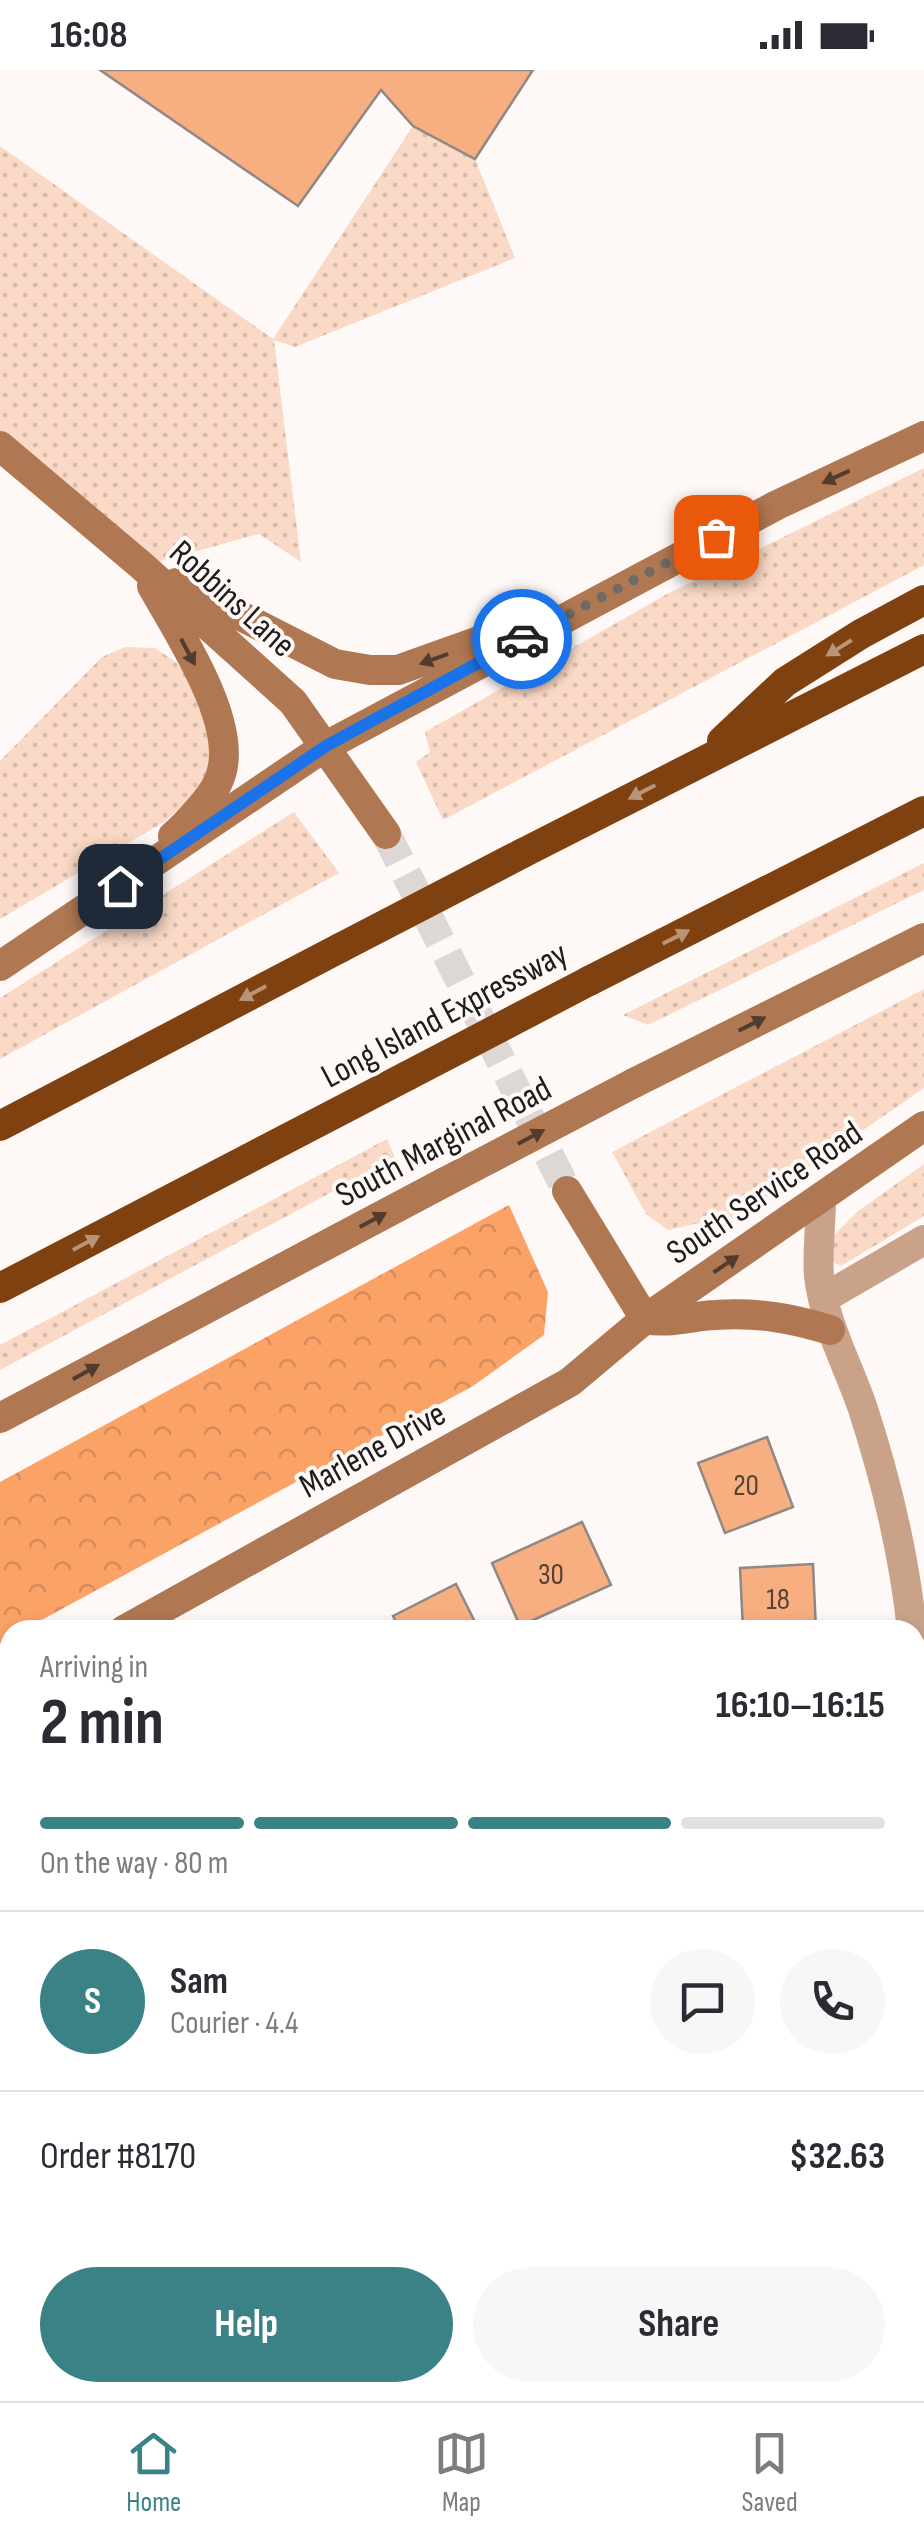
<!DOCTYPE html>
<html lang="en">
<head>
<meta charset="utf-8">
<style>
  body { margin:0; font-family:"Sofia Sans Condensed",sans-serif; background:#f7f7f7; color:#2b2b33; height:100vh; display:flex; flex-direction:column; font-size:38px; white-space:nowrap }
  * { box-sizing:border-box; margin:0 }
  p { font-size:32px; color:#7c7c81 }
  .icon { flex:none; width:55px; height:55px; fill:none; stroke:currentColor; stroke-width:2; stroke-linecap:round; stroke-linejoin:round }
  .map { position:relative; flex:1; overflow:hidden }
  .side { position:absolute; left:0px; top:1550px; width:925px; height:782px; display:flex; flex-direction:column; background:#fff; border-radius:30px 30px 0 0; box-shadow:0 5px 15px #0003 }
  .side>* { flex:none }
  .pin { position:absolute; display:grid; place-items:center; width:85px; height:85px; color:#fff; margin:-42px; border-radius:20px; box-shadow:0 5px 15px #0006 }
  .courier { position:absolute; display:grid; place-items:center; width:100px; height:100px; margin:-50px; border:8px solid #1a73e8; border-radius:50%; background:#fff; color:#222; box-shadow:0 2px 12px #0007 }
  .headline em { font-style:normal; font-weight:700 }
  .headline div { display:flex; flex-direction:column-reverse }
  .headline { display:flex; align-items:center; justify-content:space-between; height:170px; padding:0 40px }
  h1 { font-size:65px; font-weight:700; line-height:75px }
  .bar { display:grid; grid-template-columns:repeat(4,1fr); gap:15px 10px; align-content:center; height:120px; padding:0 40px }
  .bar i { height:12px; border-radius:8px; background:#e1e1e2 }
  .bar .active { background:#3a8285 }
  .bar p { grid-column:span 4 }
  .line { display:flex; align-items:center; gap:25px; padding:0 40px; border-top:2px solid #e1e1e2 }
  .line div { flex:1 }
  .round { display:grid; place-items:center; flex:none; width:105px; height:105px; border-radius:52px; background:#f7f7f7 }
  .action { display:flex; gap:20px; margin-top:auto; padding:20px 40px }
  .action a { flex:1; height:115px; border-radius:60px; background:#3a8285; color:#fff; font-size:40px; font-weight:700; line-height:115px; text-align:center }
  .action a+a { background:#f7f7f7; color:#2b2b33 }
  .status { display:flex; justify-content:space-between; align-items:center; height:70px; padding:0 50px; background:#fff; direction:ltr }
  .status svg { height:28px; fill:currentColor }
  .tabs { display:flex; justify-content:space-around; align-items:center; height:140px; border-top:2px solid #e1e1e2; background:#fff; font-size:28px; color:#7c7c81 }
  .tabs a { display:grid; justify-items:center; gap:5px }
  .tabs .active { color:#3a8285 }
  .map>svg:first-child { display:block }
</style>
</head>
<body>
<div class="status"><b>16:08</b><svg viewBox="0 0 49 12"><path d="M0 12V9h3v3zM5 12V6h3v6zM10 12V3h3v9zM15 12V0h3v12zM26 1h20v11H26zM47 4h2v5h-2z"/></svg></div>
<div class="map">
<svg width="924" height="2331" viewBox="0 0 924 2331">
  <defs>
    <pattern id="grass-dots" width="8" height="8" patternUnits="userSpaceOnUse" patternTransform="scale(2.5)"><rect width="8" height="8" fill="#fadac6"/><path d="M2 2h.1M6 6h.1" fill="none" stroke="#d6bbaa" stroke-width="1.8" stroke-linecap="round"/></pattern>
    <pattern id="forest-crowns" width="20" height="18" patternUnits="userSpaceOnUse" patternTransform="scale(2.5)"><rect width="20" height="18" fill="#fba267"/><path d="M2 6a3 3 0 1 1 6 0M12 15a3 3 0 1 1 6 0" fill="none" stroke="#d78b59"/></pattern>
  </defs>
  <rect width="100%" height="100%" fill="#fef9f7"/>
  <g fill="url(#grass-dots)">
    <path d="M413 56 475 89 515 188 295 277 274 270 301 492 259 464 142 496 0 365V76L273 269Z"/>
    <path d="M924 398V495L443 750 416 692 430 682 425 662 667 524Z"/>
    <path d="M125 577 155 578 176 592 205 631 213 686 201 720 164 752 0 849V691L102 587Z"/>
    <path d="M294 742 339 803 0 989V928Z"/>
    <path d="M924 793V820L648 955 623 945Z"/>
    <path d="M924 919V1018L707 1168 699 1153 668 1160 646 1144 612 1082Z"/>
    <path d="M387 1069 395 1088 0 1300V1275Z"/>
    <path d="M924 1094V1146L841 1196 830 1190 834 1165 857 1142Z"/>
  </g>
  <path fill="url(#forest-crowns)" d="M509 1135 548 1222 544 1265 473 1316 23 1560H10V1567L0 1573V1412Z"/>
  <g fill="#f7af82" stroke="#8f8884" stroke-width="2.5">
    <path d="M100 0H533L475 89 413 56 381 20 298 136Z"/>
    <path d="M767 1367 793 1437 725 1463 698 1393Z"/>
    <path d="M582 1452 611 1515 520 1556 492 1493Z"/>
    <path d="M813 1494 816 1560H743L740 1498Z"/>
    <path d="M456 1514 479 1560H400L393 1546Z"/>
    <path d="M10 1752V1831L0 1835V1756Z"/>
    <path d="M0 2043 10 2067V2108L0 2112Z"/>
    <path d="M10 2313V2322H63L67 2331H0V2318Z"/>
    <path d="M292 2322H364L365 2331H293Z"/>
    <path d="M555 2322H629L630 2331H555Z"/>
    <path d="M822 2322H892L893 2331H822Z"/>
  </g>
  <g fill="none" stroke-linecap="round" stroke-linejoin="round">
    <path stroke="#ddd8d6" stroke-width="30" stroke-dasharray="30 15" stroke-linecap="butt" d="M386 764 567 1121"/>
    <g stroke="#caa28a" stroke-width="30">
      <path d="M821 1129C821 1154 817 1181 819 1206 824 1252 847 1293 862 1336 886 1409 904 1484 912 1560"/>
      <path d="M824 1228 924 1170"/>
      <path d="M915 1591 924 1679"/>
      <path d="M0 2209 10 2203"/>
      <path d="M460 2322 461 2331"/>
    </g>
    <g stroke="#af7752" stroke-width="30">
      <path d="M0 376 142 496 293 632 386 764"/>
      <path d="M176 513 335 594 370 600H398L499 564"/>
      <path d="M152 516C178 563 244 659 218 712 212 727 185 756 173 766"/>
      <path d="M0 896 326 676 777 435 924 366"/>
      <path d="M634 1013 924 868"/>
      <path d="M567 1121 645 1249"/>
      <path d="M645 1249C669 1254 691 1246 715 1245 756 1242 791 1248 830 1260"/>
      <path d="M0 1348 445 1112"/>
      <path d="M124 1560 570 1312 645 1249 924 1056"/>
      <path d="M0 1629 10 1623"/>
    </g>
    <g stroke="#7f4110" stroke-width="30">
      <path d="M722 671 785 612 861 564 924 530"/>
      <path d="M523 783 924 579"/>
      <path d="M589 911 924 741"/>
      <path d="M0 1056 340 878"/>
      <path d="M0 1218 407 1006"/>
    </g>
    <path stroke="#af7752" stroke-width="30" d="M445 1112 634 1013"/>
    <g stroke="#7f4110" stroke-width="30">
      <path d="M340 878 523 783"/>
      <path d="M407 1006 589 911"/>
    </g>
  </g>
  <defs><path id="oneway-solid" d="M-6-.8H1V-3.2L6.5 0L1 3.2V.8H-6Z" transform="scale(2.5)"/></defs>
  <g fill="#513c2e">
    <use href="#oneway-solid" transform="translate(836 407) rotate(155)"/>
    <use href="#oneway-solid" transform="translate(188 582) rotate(62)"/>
    <use href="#oneway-solid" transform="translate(434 589) rotate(160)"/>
    <use href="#oneway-solid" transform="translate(752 954) rotate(-27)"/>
    <use href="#oneway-solid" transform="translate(531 1067) rotate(-28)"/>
    <use href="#oneway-solid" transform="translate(373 1150) rotate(-28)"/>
    <use href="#oneway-solid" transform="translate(726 1194) rotate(-34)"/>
    <use href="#oneway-solid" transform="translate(86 1302) rotate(-29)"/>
  </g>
  <g fill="#b89478">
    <use href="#oneway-solid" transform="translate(839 578) rotate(148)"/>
    <use href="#oneway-solid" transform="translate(642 722) rotate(153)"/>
    <use href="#oneway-solid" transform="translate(676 867) rotate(-27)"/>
    <use href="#oneway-solid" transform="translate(253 923) rotate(152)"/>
    <use href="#oneway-solid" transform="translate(86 1173) rotate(-28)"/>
  </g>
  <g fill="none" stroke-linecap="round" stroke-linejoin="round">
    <path stroke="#6d6a68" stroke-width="10" stroke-dasharray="0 18" d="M522 569 716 467"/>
    <path stroke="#1a73e8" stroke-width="12" d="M120 816 326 676 522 569"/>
  </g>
  <g text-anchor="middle" stroke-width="8" stroke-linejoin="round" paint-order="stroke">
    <g font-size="30" fill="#554235">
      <text x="746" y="1425">20</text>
      <text x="551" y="1514">30</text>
      <text x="778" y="1539">18</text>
    </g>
    <g font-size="35" fill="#1f1d1b" stroke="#fef9f7">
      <text transform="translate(233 528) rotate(42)" y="12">Robbins Lane</text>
      <text transform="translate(444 944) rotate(-28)" y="12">Long Island Expressway</text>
      <text transform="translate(443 1071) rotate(-28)" y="12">South Marginal Road</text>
      <text transform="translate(764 1122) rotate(-34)" y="12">South Service Road</text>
      <text transform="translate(372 1379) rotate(-29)" y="12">Marlene Drive</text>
    </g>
  </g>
</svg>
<div class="pin" style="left:716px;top:467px;background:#ea580c"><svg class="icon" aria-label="bag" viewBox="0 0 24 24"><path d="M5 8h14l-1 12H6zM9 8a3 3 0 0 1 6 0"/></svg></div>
<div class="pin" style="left:120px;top:816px;background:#1f2937"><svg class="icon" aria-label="home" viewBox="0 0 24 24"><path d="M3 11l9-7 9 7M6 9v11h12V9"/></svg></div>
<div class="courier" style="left:522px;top:569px"><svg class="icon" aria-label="car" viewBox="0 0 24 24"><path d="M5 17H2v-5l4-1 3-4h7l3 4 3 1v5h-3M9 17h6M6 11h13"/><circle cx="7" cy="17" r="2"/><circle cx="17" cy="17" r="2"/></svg></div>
<section class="side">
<div class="headline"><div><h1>2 min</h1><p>Arriving in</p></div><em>16:10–16:15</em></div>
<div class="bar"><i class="active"></i><i class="active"></i><i class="active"></i><i></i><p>On the way · 80 m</p></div>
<div class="line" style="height:180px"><b class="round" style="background:#3a8285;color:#fff">S</b><div><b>Sam</b><p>Courier · 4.4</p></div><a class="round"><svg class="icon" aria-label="chat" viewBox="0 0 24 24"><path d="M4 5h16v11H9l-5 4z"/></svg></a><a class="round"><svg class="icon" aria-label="phone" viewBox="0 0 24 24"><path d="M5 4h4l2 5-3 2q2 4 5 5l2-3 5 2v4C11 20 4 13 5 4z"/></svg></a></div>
<div class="line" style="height:130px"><div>Order #8170</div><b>$32.63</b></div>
<div class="action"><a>Help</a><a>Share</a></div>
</section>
</div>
<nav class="tabs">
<a class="active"><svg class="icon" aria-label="home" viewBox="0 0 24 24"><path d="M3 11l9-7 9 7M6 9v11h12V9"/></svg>Home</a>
<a><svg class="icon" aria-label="map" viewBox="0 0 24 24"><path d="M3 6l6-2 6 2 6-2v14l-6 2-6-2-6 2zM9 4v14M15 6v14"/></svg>Map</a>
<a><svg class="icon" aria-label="saved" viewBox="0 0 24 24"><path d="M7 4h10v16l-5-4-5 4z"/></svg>Saved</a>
</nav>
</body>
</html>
